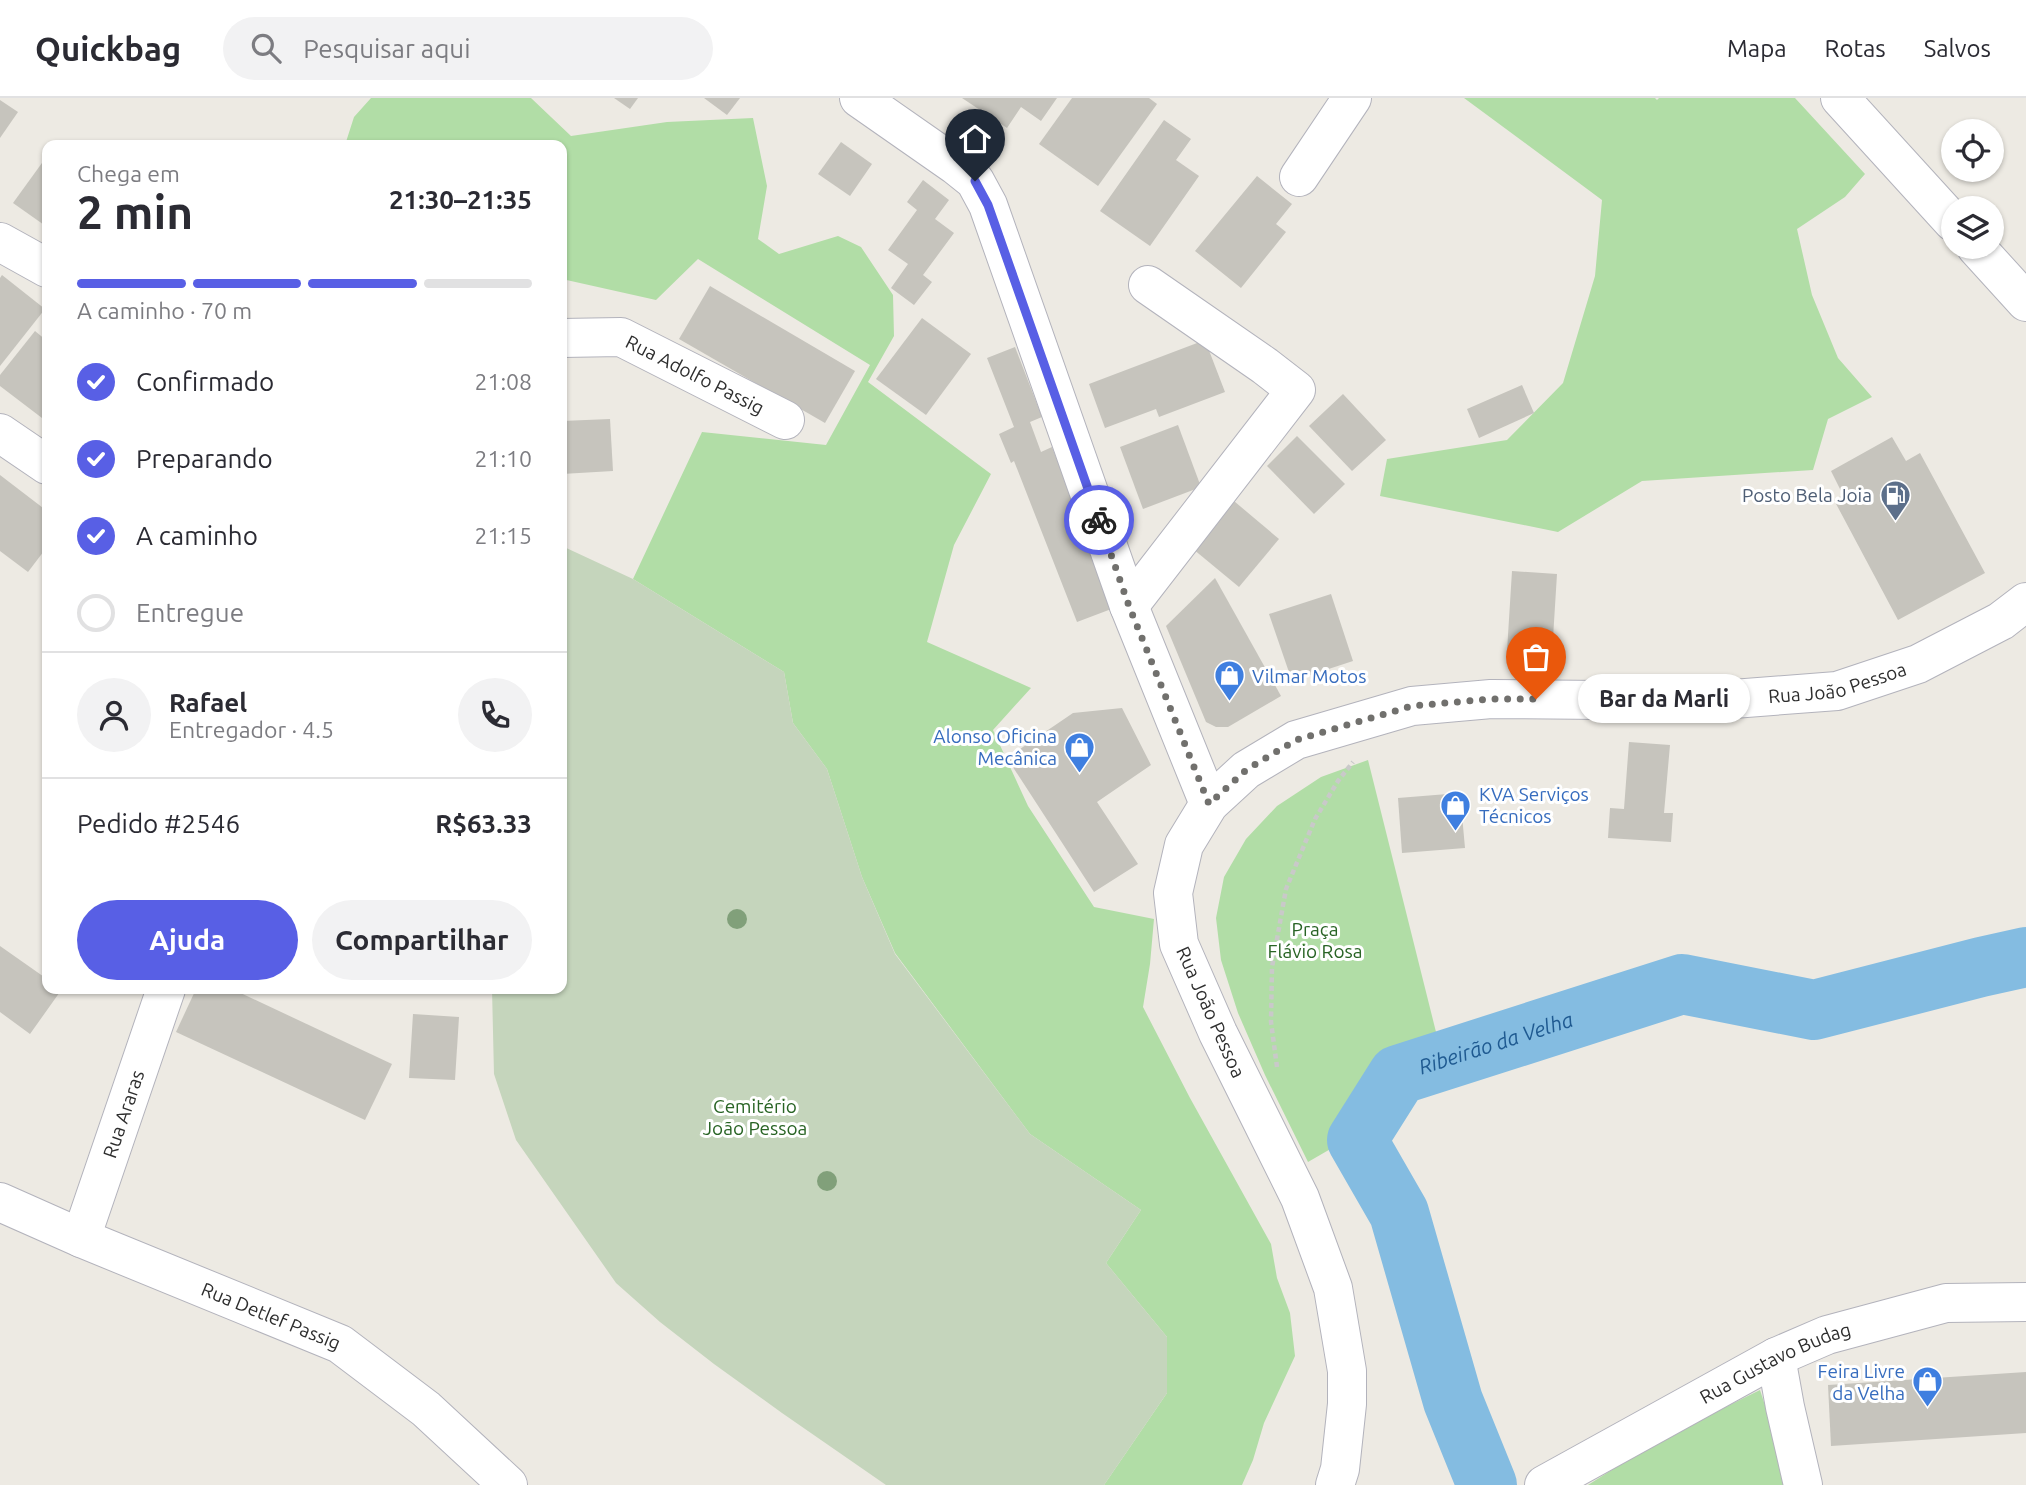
<!DOCTYPE html>
<html lang="pt">
<head>
<meta charset="utf-8">
<style>
  body { margin:0; font-family:Ubuntu,sans-serif; background:#f2f2f3; color:#2b2b33; height:100vh; display:flex; flex-direction:column; font-size:26px; white-space:nowrap }
  * { box-sizing:border-box; margin:0 }
  p { font-size:23px; color:#7c7c81 }
  .icon { flex:none; width:38px; height:38px; fill:none; stroke:currentColor; stroke-width:2; stroke-linecap:round; stroke-linejoin:round }
  .map { position:relative; flex:1; overflow:hidden }
  .panel { position:absolute; left:42px; top:42px; width:525px; height:854px; display:flex; flex-direction:column; background:#fff; border-radius:14px; box-shadow:0 2px 5px #0004 }
  .panel>* { flex:none }
  .buttons { position:absolute; left:1941px; top:21px; display:grid; gap:14px }
  .buttons a { display:grid; place-items:center; width:63px; height:63px; border-radius:50%; background:#fff; box-shadow:0 2px 5px #0004; font-size:35px }
  .pin { position:absolute; display:grid; place-items:center; width:60px; height:60px; color:#fff; margin:-72px -30px; border-radius:50% 50% 50% 0; rotate:-45deg; box-shadow:0 0 7px #0007 }
  .pin .icon { rotate:45deg }
  .courier { position:absolute; display:grid; place-items:center; width:70px; height:70px; margin:-35px; border:5px solid #585fe5; border-radius:50%; background:#fff; color:#222; box-shadow:0 2px 9px #0007 }
  .bubble { position:absolute; height:49px; border-radius:24px; background:#fff; box-shadow:0 2px 5px #0004; font-size:23px; font-weight:600; line-height:49px; text-align:center }
  .headline em { font-style:normal; font-weight:600 }
  .headline div { display:flex; flex-direction:column-reverse }
  .headline { display:flex; align-items:center; justify-content:space-between; height:119px; padding:0 35px }
  h1 { font-size:46px; font-weight:600; line-height:52px }
  .bar { display:grid; grid-template-columns:repeat(4,1fr); gap:10px 7px; align-content:center; height:84px; padding:0 35px }
  .bar i { height:9px; border-radius:5px; background:#e1e1e2 }
  .bar .current { background:#585fe5 }
  .bar p { grid-column:span 4 }
  .line { display:flex; align-items:center; gap:18px; padding:0 35px; border-top:2px solid #e1e1e2 }
  .line div { flex:1 }
  .round { display:grid; place-items:center; flex:none; width:74px; height:74px; border-radius:37px; background:#f2f2f3 }
  ol { padding:0 35px; list-style:none }
  li { display:flex; align-items:center; gap:21px; height:77px }
  li p { margin-inline-start:auto }
  li .icon { padding:7px; border-radius:50%; background:#585fe5; color:#fff; stroke-width:4 }
  li:last-child { color:#7c7c81 }
  li i { width:38px; height:38px; border:4px solid #e1e1e2; border-radius:50% }
  .action { display:flex; gap:14px; margin-top:auto; padding:14px 35px }
  .action a { flex:1; height:80px; border-radius:42px; background:#585fe5; color:#fff; font-size:28px; font-weight:600; line-height:80px; text-align:center }
  .action a+a { background:#f2f2f3; color:#2b2b33 }
  header { display:flex; align-items:center; gap:42px; box-sizing:border-box; height:98px; padding:0 35px; background:#fff; border-bottom:2px solid #e1e1e2 }
  header strong { font-size:33px }
  nav { display:flex; gap:38px; margin-inline-start:auto; font-size:24px }
  .search { width:490px; height:63px; background:#f2f2f3; display:flex; align-items:center; gap:18px; box-sizing:border-box; padding:0 24px; border-radius:38px; color:#7c7c81; font-size:26px }
  .map>svg:first-child { display:block }
</style>
</head>
<body>
<header>
<strong>Quickbag</strong>
<div class="search"><svg class="icon" aria-label="search" viewBox="0 0 24 24"><circle cx="10" cy="10" r="6"/><path d="M15 15l6 6"/></svg>Pesquisar aqui</div>
<nav><a>Mapa</a><a>Rotas</a><a>Salvos</a></nav>
</header>
<div class="map">
<svg width="2026" height="1387" viewBox="0 0 2026 1387">
  <rect width="100%" height="100%" fill="#edeae3"/>
  <g fill="#b1dda6">
    <path d="M371 0H531L571 38 667 24 753 20 767 88 758 141 779 156 838 138 861 149 893 197 894 238 868 284 991 376 954 447 927 544 1031 590 993 632 1028 708 1094 809 1154 821 1150 866 1143 909 1190 1000 1271 1146 1277 1180 1290 1215 1295 1258 1264 1325 1253 1362 1242 1387H1104L1167 1295V1239L1106 1165 1141 1112 1030 1036 895 855 862 779 827 671 793 625 784 574 633 481 702 334 826 347 870 267 698 161 656 202 562 181V47H345L354 19Z"/>
    <path d="M1464 0H1655L1657 2 1659 0H1795L1865 76 1845 99 1797 131 1812 197 1838 260 1872 299 1828 321 1813 372 1642 383 1558 434 1380 398 1387 361 1507 342 1563 285 1595 178 1602 102Z"/>
    <path d="M1368 662 1436 934 1371 978 1350 1016 1346 1042 1308 1064 1265 977 1238 915 1221 862 1216 820 1224 779 1246 741 1277 708 1321 679Z"/>
    <path d="M1760 1292 1791 1387H1588L1659 1342Z"/>
  </g>
  <path fill="#c5d5bc" d="M562 448 633 481 784 574 793 625 827 671 862 779 895 856 1030 1036 1141 1112 1106 1165 1167 1239V1295L1104 1387H886L782 1315 714 1266 660 1224 616 1185 516 1042 494 976 492 891H562Z"/>
  <g fill="none" stroke-linecap="round" stroke-linejoin="round">
    <path stroke="#84bce1" stroke-width="60" id="s1" d="M1487 1387 1453 1303 1399 1115 1357 1042 1398 977 1682 886 1814 912 1981 869 2026 859"/>
  </g>
  <g fill="#c6c4bd">
    <path d="M614 0H638L630 11Z"/>
    <path d="M704 0H740L727 17Z"/>
    <path d="M962 0H1057L1041 23 1021 9 1007 30Z"/>
    <path d="M1072 0H1149L1157 6 1098 88 1039 46Z"/>
    <path d="M0 2 18 14 0 40Z"/>
    <path d="M1164 22 1191 41 1176 62 1199 78 1150 148 1100 113Z"/>
    <path d="M841 44 872 66 850 98 818 76Z"/>
    <path d="M47 58V129L13 105Z"/>
    <path d="M1257 78 1292 106 1276 126 1286 134 1241 190 1195 153Z"/>
    <path d="M923 82 949 102 935 121 954 135 923 177 932 184 914 207 891 190 908 166 888 152 917 112 907 104Z"/>
    <path d="M2 177 45 211 0 268V180Z"/>
    <path d="M710 188 855 273 825 325 679 241Z"/>
    <path d="M922 220 971 256 926 317 876 281Z"/>
    <path d="M35 233 47 243V313L42 320 0 288V277Z"/>
    <path d="M1205 242 1225 294 1159 319 1156 311 1105 330 1089 286Z"/>
    <path d="M1015 249 1042 319 1030 324 1041 354 1052 349 1114 510 1077 524 1014 363 1011 365 999 336 1014 329 987 260Z"/>
    <path d="M1522 287 1534 315 1479 340 1467 311Z"/>
    <path d="M1343 296 1386 342 1352 373 1309 328Z"/>
    <path d="M610 321 613 373 562 376V323Z"/>
    <path d="M1178 327 1201 389 1143 411 1120 349Z"/>
    <path d="M1297 338 1345 386 1314 416 1267 368Z"/>
    <path d="M1892 339 1906 363 1920 355 1985 475 1898 522 1834 402 1843 397 1831 373Z"/>
    <path d="M0 377 47 413V449L28 474 0 453Z"/>
    <path d="M1228 398 1279 441 1239 489 1187 446Z"/>
    <path d="M1512 473 1557 476 1552 556 1507 553Z"/>
    <path d="M1215 480 1281 598 1228 629H1216L1206 624 1166 528Z"/>
    <path d="M1331 496 1353 563 1292 583 1269 516Z"/>
    <path d="M1122 610 1151 667 1097 704 1138 766 1094 794 1007 660 1073 615Z"/>
    <path d="M1629 644 1670 647 1664 715H1673L1671 744 1608 740 1610 710 1624 711Z"/>
    <path d="M1460 695 1465 750 1402 755 1398 700Z"/>
    <path d="M0 848 47 881V891H62L30 936 0 914Z"/>
    <path d="M196 891H232L392 966 365 1022 176 934Z"/>
    <path d="M413 916 459 919 455 982 409 980Z"/>
    <path d="M2026 1274V1335L1831 1348 1828 1287Z"/>
  </g>
  <g fill="none" stroke-linecap="round" stroke-linejoin="round">
    <defs>
      <g id="street">
        <path d="M859 0 955 67 975 83 988 107 1129 508 1209 706"/>
        <path d="M1840 0 1953 124"/>
        <path d="M1299 79 1352 0"/>
        <path d="M0 144 47 170"/>
        <path d="M1976 149 2026 204"/>
        <path id="s2" d="M562 240 621 239 785 322"/>
        <path d="M0 335 47 367"/>
        <path d="M1129 508 1296 292 1265 268 1148 187"/>
        <path id="s3" d="M0 1104 81 1140 340 1246 426 1311 508 1387"/>
        <path id="s4" d="M81 1140 166 891"/>
        <path d="M1776 1259 1785 1309 1803 1387"/>
      </g>
      <g id="secondary">
        <path id="s5" d="M1335 1387 1340 1371 1347 1306V1273L1333 1190 1300 1100 1218 935 1179 846 1173 795 1184 747 1209 706 1246 672 1296 642 1412 608 1491 601 1707 603 1837 593 1918 566 2001 523 2026 504"/>
        <path id="s6" d="M1544 1387 1776 1259 1827 1237 1946 1205 2026 1204"/>
      </g>
    </defs>
    <use href="#street" stroke="#b3b3bc" stroke-width="40"/>
    <use href="#secondary" stroke="#b3b3bc" stroke-width="40"/>
    <path stroke="#c9c9c9" stroke-width="4.5" stroke-dasharray="5 3.5" stroke-linecap="butt" d="M1277 969 1271 924 1272 869 1286 791 1315 721 1338 683 1353 664"/>
    <use href="#street" stroke="#fff" stroke-width="38"/>
    <use href="#secondary" stroke="#fff" stroke-width="38"/>
  </g>
  <g fill="#81a07a">
    <circle cx="737" cy="821" r="10"/>
    <circle cx="827" cy="1083" r="10"/>
  </g>
  <g fill="none" stroke-linecap="round" stroke-linejoin="round">
    <path stroke="#71706d" stroke-width="7" stroke-dasharray="0 12.6" d="M1099 422 1129 508 1209 706 1246 672 1296 642 1412 608 1491 601H1536"/>
    <path stroke="#585fe5" stroke-width="9" d="M975 83 988 107 1099 422"/>
  </g>
  <defs>
    <symbol id="fuel-pin" viewBox="-11 -11 22 30"><path d="M0 17L-7.5 6A9.5 9.5 0 1 1 7.5 6Z" fill="#5c6f8a" stroke="#fff"/><path d="M-5.5-6h7V0h2V4h1.3V-2.5L3-4.5l.8-.8L6-3V5H2.5V1h-1V6h-7ZM-4.2-4.7v3.2H.2V-4.7Z" fill="#fff"/></symbol>
    <symbol id="shop-pin" viewBox="-11 -11 22 30"><path d="M0 17L-7.5 6A9.5 9.5 0 1 1 7.5 6Z" fill="#3f7fe0" stroke="#fff"/><path d="M-5-2.5h2.3a2.7 3.5 0 0 1 5.4 0H5L5.5 6h-11ZM-1.5-2.5h3a1.5 2.3 0 0 0-3 0Z" fill="#fff"/></symbol>
  </defs>
  <g fill-rule="evenodd">
    <use href="#fuel-pin" x="1878" y="380" width="35" height="47"/>
    <use href="#shop-pin" x="1212" y="560" width="35" height="47"/>
    <use href="#shop-pin" x="1062" y="632" width="35" height="47"/>
    <use href="#shop-pin" x="1438" y="690" width="35" height="47"/>
    <use href="#shop-pin" x="1910" y="1266" width="35" height="47"/>
  </g>
  <g text-anchor="middle" stroke-width="6" stroke-linejoin="round" paint-order="stroke">
    <g font-size="19" fill="#2e2e2e" stroke="#fff">
      <text dy="7" stroke="none"><textPath href="#s2" startOffset="142">Rua Adolfo Passig</textPath></text>
      <text dy="7" stroke="none"><textPath href="#s5" startOffset="1382">Rua João Pessoa</textPath></text>
      <text transform="translate(1211 914) rotate(66)" y="7">Rua João Pessoa</text>
      <text dy="7" stroke="none"><textPath href="#s4" startOffset="131">Rua Araras</textPath></text>
      <text dy="7" stroke="none"><textPath href="#s3" startOffset="294">Rua Detlef Passig</textPath></text>
      <text dy="7" stroke="none"><textPath href="#s6" startOffset="262">Rua Gustavo Budag</textPath></text>
    </g>
    <g font-size="19" fill="#4e5e75" stroke="#fff" text-anchor="end">
      <text x="1872" y="404">Posto Bela Joia</text>
    </g>
    <g font-size="19" fill="#366cbe" stroke="#fff" text-anchor="start">
      <text x="1252" y="585">Vilmar Motos</text>
      <text x="1057" y="645" text-anchor="end">Alonso Oficina<tspan x="1057" dy="22">Mecânica</tspan></text>
      <text x="1479" y="703">KVA Serviços<tspan x="1479" dy="22">Técnicos</tspan></text>
      <text x="1905" y="1280" text-anchor="end">Feira Livre<tspan x="1905" dy="22">da Velha</tspan></text>
    </g>
    <g font-size="19" fill="#296425" stroke="#fff">
      <text x="1315" y="838">Praça<tspan x="1315" dy="22">Flávio Rosa</tspan></text>
      <text x="755" y="1015">Cemitério<tspan x="755" dy="22">João Pessoa</tspan></text>
    </g>
    <g font-size="21" font-style="italic" fill="#1f5a91" stroke="#fff">
      <text dy="7" stroke="none"><textPath href="#s1" startOffset="550">Ribeirão da Velha</textPath></text>
    </g>
  </g>
</svg>
<div class="buttons">
<a><svg class="icon" aria-label="locate" viewBox="0 0 24 24"><circle cx="12" cy="12" r="6"/><path d="M12 2v4M12 18v4M2 12h4M18 12h4"/></svg></a>
<a><svg class="icon" aria-label="layers" viewBox="0 0 24 24"><path d="M12 4l9 5-9 5-9-5zM3 14l9 5 9-5"/></svg></a>
</div>
<div class="pin" style="left:1536px;top:601px;background:#ea580c"><svg class="icon" aria-label="bag" viewBox="0 0 24 24"><path d="M5 8h14l-1 12H6zM9 8a3 3 0 0 1 6 0"/></svg></div>
<div class="pin" style="left:975px;top:83px;background:#1f2937"><svg class="icon" aria-label="home" viewBox="0 0 24 24"><path d="M3 11l9-7 9 7M6 9v11h12V9"/></svg></div>
<div class="courier" style="left:1099px;top:422px"><svg class="icon" aria-label="bike" viewBox="0 0 24 24"><circle cx="6" cy="16" r="4"/><circle cx="18" cy="16" r="4"/><path d="M6 16l4-8h5l3 8M10 8l3 8H6M13 5h3"/></svg></div>
<div class="bubble" style="left:1578px;top:576px;width:172px">Bar da Marli</div>
<section class="panel">
<div class="headline"><div><h1>2 min</h1><p>Chega em</p></div><em>21:30–21:35</em></div>
<div class="bar"><i class="current"></i><i class="current"></i><i class="current"></i><i></i><p>A caminho · 70 m</p></div>
<ol>
<li><svg class="icon" aria-label="check" viewBox="0 0 24 24"><path d="M5 12l5 5 9-10"/></svg>Confirmado<p>21:08</p></li>
<li><svg class="icon" aria-label="check" viewBox="0 0 24 24"><path d="M5 12l5 5 9-10"/></svg>Preparando<p>21:10</p></li>
<li><svg class="icon" aria-label="check" viewBox="0 0 24 24"><path d="M5 12l5 5 9-10"/></svg>A caminho<p>21:15</p></li>
<li><i></i>Entregue</li>
</ol>
<div class="line" style="height:126px"><a class="round"><svg class="icon" aria-label="person" viewBox="0 0 24 24"><circle cx="12" cy="8" r="4"/><path d="M4 21q1-7 8-7t8 7"/></svg></a><div><b>Rafael</b><p>Entregador · 4.5</p></div><a class="round"><svg class="icon" aria-label="phone" viewBox="0 0 24 24"><path d="M5 4h4l2 5-3 2q2 4 5 5l2-3 5 2v4C11 20 4 13 5 4z"/></svg></a></div>
<div class="line" style="height:91px"><div>Pedido #2546</div><b>R$63.33</b></div>
<div class="action"><a>Ajuda</a><a>Compartilhar</a></div>
</section>
</div>
</body>
</html>
